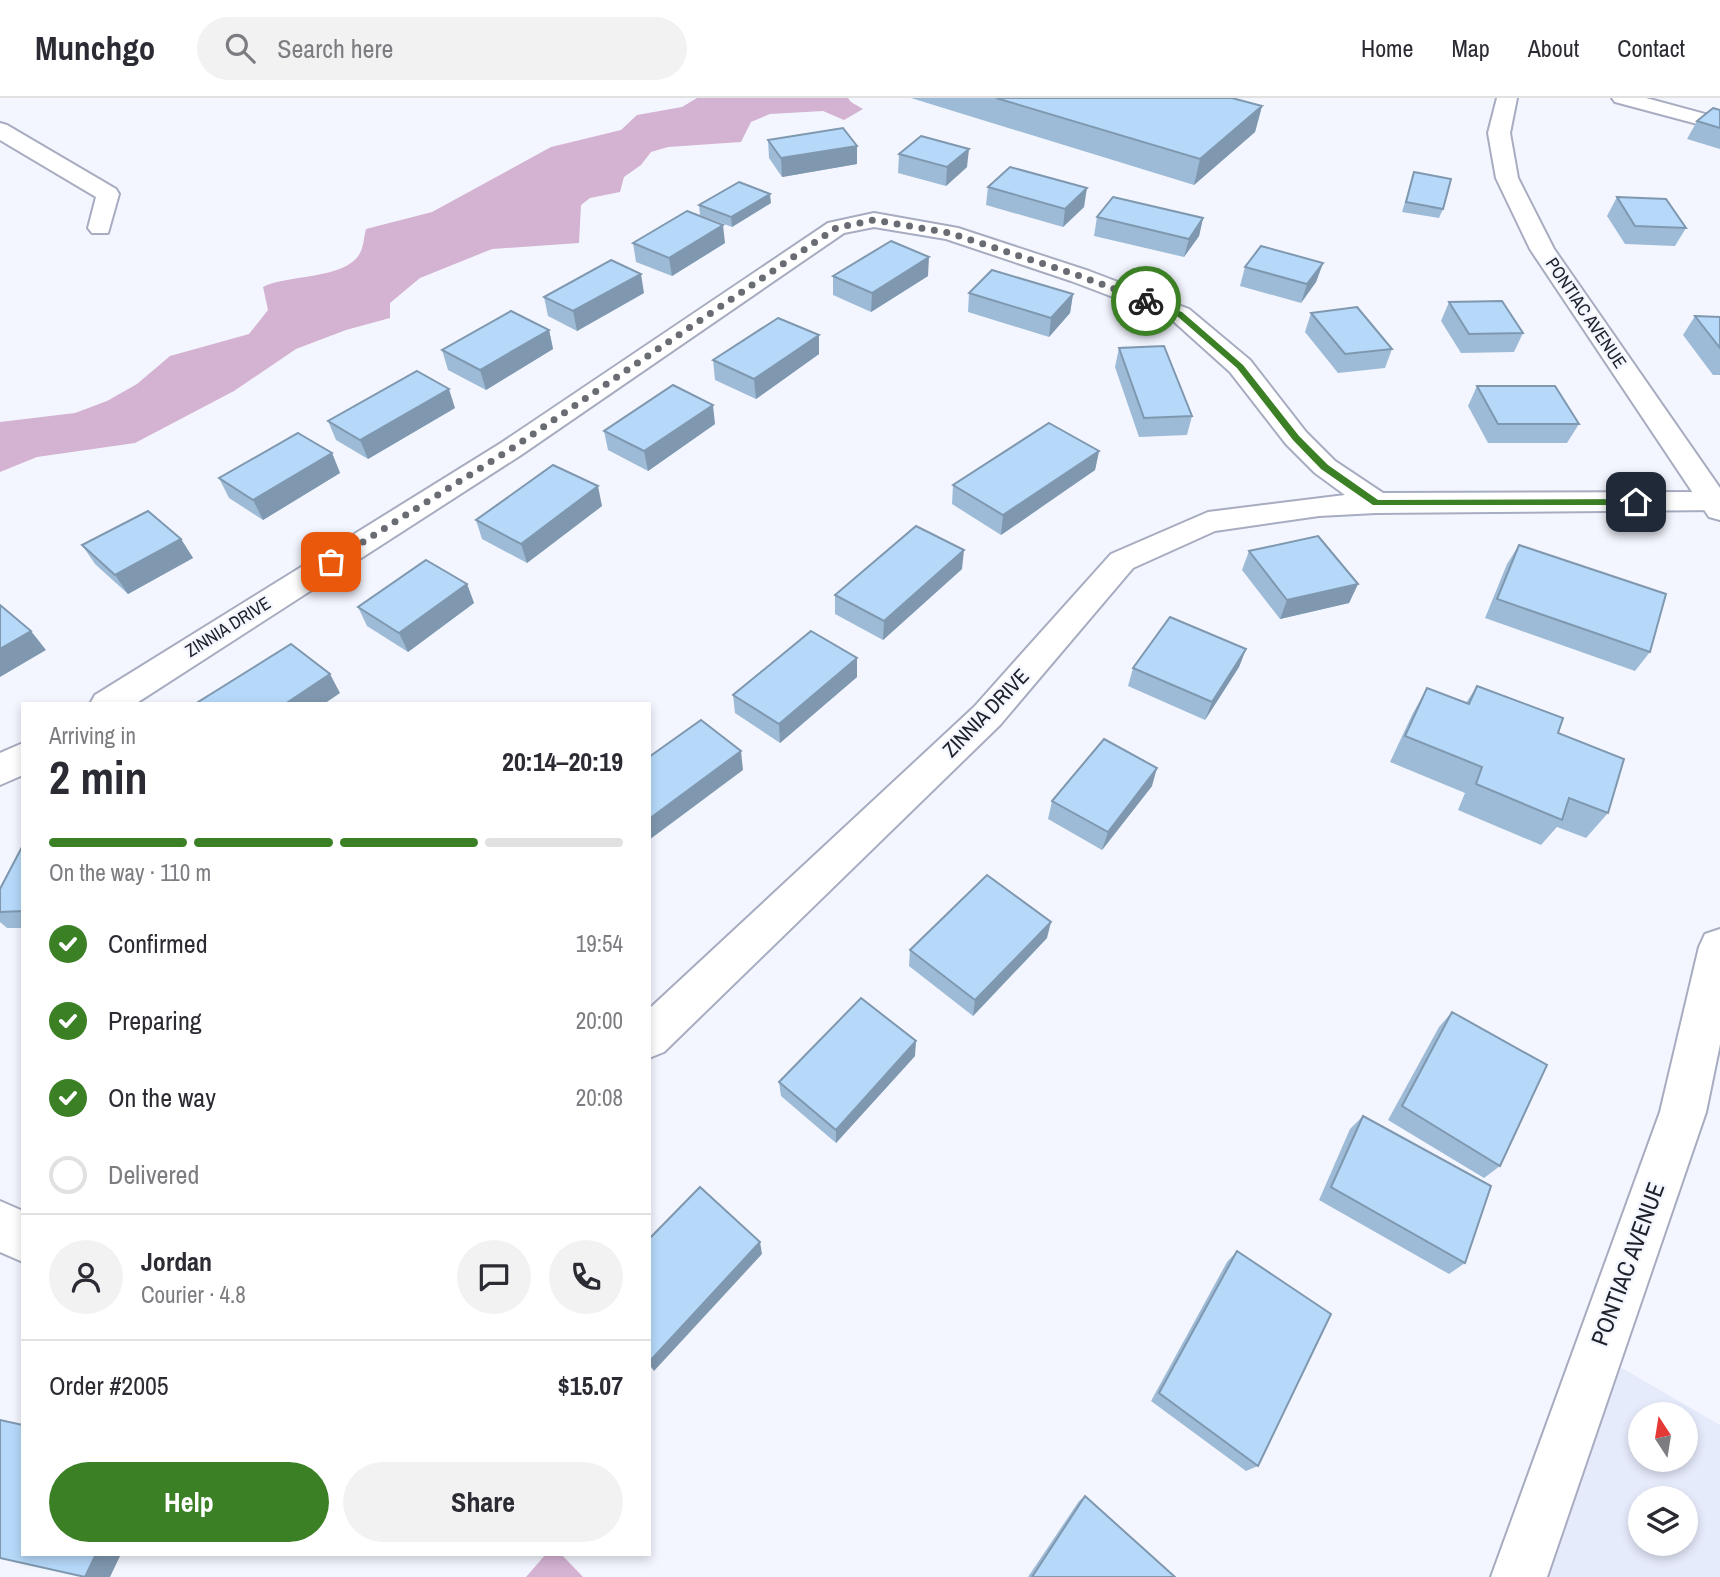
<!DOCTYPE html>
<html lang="en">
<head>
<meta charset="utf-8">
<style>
  body { margin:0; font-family:"Archivo Narrow",sans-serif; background:#f2f2f3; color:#2b2b33; height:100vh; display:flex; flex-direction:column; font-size:26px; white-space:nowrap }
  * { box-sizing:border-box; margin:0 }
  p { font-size:23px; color:#7c7c81 }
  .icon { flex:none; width:38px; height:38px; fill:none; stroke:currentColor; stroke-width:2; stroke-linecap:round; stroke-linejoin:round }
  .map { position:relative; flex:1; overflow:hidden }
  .side { position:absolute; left:21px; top:604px; width:630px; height:854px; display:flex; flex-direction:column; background:#fff; border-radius:0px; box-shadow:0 4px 10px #0003 }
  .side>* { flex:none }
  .needle { width:46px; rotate:348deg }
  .buttons { position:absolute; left:1628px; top:1304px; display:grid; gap:14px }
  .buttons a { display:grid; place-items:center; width:70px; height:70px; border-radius:50%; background:#fff; box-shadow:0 4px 10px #0003; font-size:35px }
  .pin { position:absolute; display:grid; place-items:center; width:60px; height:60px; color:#fff; margin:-30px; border-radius:14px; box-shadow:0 4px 10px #0006 }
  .courier { position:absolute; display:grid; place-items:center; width:70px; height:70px; margin:-35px; border:5px solid #3b8025; border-radius:50%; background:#fff; color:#222; box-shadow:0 2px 9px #0007 }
  .summary em { font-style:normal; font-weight:800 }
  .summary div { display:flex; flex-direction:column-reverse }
  .summary { display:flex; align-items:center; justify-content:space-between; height:119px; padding:0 28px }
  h1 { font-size:46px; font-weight:800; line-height:52px }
  .bar { display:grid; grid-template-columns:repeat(4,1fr); gap:10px 7px; align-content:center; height:84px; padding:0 28px }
  .bar i { height:9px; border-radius:5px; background:#e1e1e2 }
  .bar .active { background:#3b8025 }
  .bar p { grid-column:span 4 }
  .line { display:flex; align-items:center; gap:18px; padding:0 28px; border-top:2px solid #e1e1e2 }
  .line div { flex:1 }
  .round { display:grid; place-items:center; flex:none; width:74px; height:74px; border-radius:37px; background:#f2f2f3 }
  ol { padding:0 28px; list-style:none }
  li { display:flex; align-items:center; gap:21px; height:77px }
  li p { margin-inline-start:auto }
  li .icon { padding:7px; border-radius:50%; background:#3b8025; color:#fff; stroke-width:4 }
  li:last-child { color:#7c7c81 }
  li i { width:38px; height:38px; border:4px solid #e1e1e2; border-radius:50% }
  .primary-button { display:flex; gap:14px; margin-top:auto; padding:14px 28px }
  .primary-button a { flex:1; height:80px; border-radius:42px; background:#3b8025; color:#fff; font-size:28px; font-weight:800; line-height:80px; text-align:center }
  .primary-button a+a { background:#f2f2f3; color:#2b2b33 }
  header { display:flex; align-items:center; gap:42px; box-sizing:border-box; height:98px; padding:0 35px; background:#fff; border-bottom:2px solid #e1e1e2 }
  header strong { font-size:33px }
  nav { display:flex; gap:38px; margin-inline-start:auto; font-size:24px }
  .search { width:490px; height:63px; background:#f2f2f3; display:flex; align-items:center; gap:18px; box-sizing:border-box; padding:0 24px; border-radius:38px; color:#7c7c81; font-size:26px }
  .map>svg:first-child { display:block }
</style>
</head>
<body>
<header>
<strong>Munchgo</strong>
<div class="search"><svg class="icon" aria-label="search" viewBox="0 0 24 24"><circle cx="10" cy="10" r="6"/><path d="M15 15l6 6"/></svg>Search here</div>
<nav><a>Home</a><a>Map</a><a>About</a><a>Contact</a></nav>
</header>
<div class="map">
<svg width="1720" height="1479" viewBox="0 0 1720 1479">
  <rect width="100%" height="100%" fill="#f4f6ff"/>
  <path fill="#e6ebfc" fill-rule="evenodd" d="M1610 1263 1720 1327V1479H1520ZM1640 1316H1685V1362H1640ZM1640 1400H1685V1446H1640Z"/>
  <g fill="#d4b2d2">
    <path d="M697 0H848L851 4 863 11 844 22 823 13 770 16 751 24 741 44 668 49 651 54 641 67 624 79 620 94 590 100 581 107 579 145 492 151 420 180 390 205V220L346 232 296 251 234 293 135 345 37 359 0 374V324L75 315 107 303 137 286 170 258 249 236 268 212 263 189C287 176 349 182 361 153 364 146 364 138 366 131L432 114 551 49 621 32 637 17 682 9Z"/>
    <path d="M546 1456H561L583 1479H526Z"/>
  </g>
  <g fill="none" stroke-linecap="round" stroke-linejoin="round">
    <defs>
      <g id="minor">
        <path d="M1612 0H1646L1720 20V32L1615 4Z"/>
        <path d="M0 25 7 27 116 91 119 96 108 135H92L88 130 96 99 0 42Z"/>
        <path d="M874 115 958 130 1089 173 1189 211 1250 262 1306 334 1335 363 1383 395 1714 394 1720 396V412L1376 415 1319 418 1215 433 1133 470 1000 627 664 954 649 960V911L974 609 1111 456 1208 414 1345 397 1315 375 1286 346 1230 274 1171 221 1071 183 946 141 874 129 844 135 521 357 135 606H90L95 597 501 345 828 125Z"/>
        <path d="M23 645V677L0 687V655Z"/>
        <path d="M0 1103 23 1113V1164L0 1154Z"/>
      </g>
      <g id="major">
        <path d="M1497 0H1517L1510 35 1518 80 1554 151 1720 390V422L1709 419 1530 151 1496 80 1488 35Z"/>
        <path d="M1720 831V946L1706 1014 1547 1479H1491L1660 1014 1699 849 1705 836Z"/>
      </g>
    </defs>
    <use href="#minor" stroke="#a7acc0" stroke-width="4"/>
    <use href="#major" stroke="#a7acc0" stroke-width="4"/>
    <use href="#minor" fill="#fff" fill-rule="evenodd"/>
    <use href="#major" fill="#fff" fill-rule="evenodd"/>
  </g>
  <g fill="#9dbbd7">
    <path d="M911 0H1232L1262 8 1255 34 1194 87Z"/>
    <path d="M1720 12V51L1687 41 1697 23Z"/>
    <path d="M768 42 857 48V66L782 79 769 60Z"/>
    <path d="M899 56 967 69 946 88 898 75Z"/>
    <path d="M1414 74 1443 111 1439 120 1402 114Z"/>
    <path d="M988 89 1084 109 1063 129 986 107Z"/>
    <path d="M1617 99 1686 130 1675 148 1625 146 1607 118Z"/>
    <path d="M771 105 732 129 700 117 699 107Z"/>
    <path d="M1097 119 1203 120 1199 138 1184 159 1094 138Z"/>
    <path d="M633 145H725L672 178 636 164Z"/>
    <path d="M1323 165 1316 184 1301 205 1240 188 1245 169Z"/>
    <path d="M833 178H928L871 214 833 197Z"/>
    <path d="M644 195 577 233 548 218 544 199Z"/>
    <path d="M969 195 1073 196 1070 215 1049 239 968 214Z"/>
    <path d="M1449 204 1523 235 1514 254 1461 255 1441 223Z"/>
    <path d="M1311 215 1392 251 1385 270 1338 275 1305 234Z"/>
    <path d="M1695 218 1720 219V277H1713L1683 237Z"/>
    <path d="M549 232 553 251 486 292 448 272 442 252Z"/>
    <path d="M819 237V256L756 301 715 282 713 262Z"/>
    <path d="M1119 250 1192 318 1187 337 1139 339 1115 269Z"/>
    <path d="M1477 288 1579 326 1567 345H1488L1468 308Z"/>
    <path d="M455 310 368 361 336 342 328 323Z"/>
    <path d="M715 326 648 373 608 352 604 333Z"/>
    <path d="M1099 353 1095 372 1001 437 952 406 953 387Z"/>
    <path d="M332 355 340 375 263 422 229 400 219 380Z"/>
    <path d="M602 408 527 465 482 441 476 422Z"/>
    <path d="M181 441 193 460 128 496 95 466 82 447Z"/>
    <path d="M1519 447 1650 554 1635 573 1485 520 1507 466Z"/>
    <path d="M1249 453 1358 486 1349 505 1280 521 1242 472Z"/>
    <path d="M962 471 883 542 835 516V497Z"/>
    <path d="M467 486 474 505 408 554 367 528 358 509Z"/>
    <path d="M1246 551 1239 569 1205 622 1128 588 1133 570Z"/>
    <path d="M857 579 780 645 735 615 733 597Z"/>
    <path d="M1477 588 1558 635 1608 715 1586 740 1557 729 1541 747 1458 712 1465 695 1390 664 1412 617 1427 590 1466 605Z"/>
    <path d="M1152 688 1102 752 1048 721 1052 703Z"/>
    <path d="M23 747V830H7L0 824V791Z"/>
    <path d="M1047 840 973 918 909 868 910 852Z"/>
    <path d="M1452 914 1500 1068 1484 1080 1388 1022 1439 929Z"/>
    <path d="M915 958 836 1045 781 998 779 984Z"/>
    <path d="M1363 1018 1465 1165 1449 1176 1319 1102 1350 1031Z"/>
    <path d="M1237 1153 1258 1368 1246 1373 1151 1303 1227 1164Z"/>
    <path d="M1085 1398 1175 1479H1028L1079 1403Z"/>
  </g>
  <g fill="#7f98af">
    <path d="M1262 8 1255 34 1194 87 1200 61Z"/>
    <path d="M857 48V66L782 79 781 60Z"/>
    <path d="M969 51 967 69 946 88 947 69Z"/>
    <path d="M1087 90 1084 109 1063 129 1065 111Z"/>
    <path d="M770 96 771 105 732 129 731 119Z"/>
    <path d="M1203 120 1199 138 1184 159 1189 141Z"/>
    <path d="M723 127 725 145 672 178 669 160Z"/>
    <path d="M929 159 928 178 871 214 872 195Z"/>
    <path d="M1323 165 1316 184 1301 205 1307 186Z"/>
    <path d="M641 176 644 195 577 233 573 213Z"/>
    <path d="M1073 196 1070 215 1049 239 1051 220Z"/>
    <path d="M549 232 553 251 486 292 480 272Z"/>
    <path d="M819 237V256L756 301 754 281Z"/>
    <path d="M449 291 455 310 368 361 360 342Z"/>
    <path d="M713 307 715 326 648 373 644 353Z"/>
    <path d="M1099 353 1095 372 1001 437 1003 417Z"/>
    <path d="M332 355 340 375 263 422 253 402Z"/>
    <path d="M598 388 602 408 527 465 521 446Z"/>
    <path d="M181 441 193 460 128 496 115 477Z"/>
    <path d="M964 452 962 471 883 542 884 523Z"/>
    <path d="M467 486 474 505 408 554 399 535Z"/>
    <path d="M1358 486 1349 505 1280 521 1287 502Z"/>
    <path d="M31 533 46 552 0 579V551Z"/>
    <path d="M1246 551 1239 569 1205 622 1212 604Z"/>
    <path d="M857 560V579L780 645 779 626Z"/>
    <path d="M330 576 340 595 324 606H285Z"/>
    <path d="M741 653 743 672 649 742V721Z"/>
    <path d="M1157 670 1152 688 1102 752 1108 734Z"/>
    <path d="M1051 824 1047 840 973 918 975 902Z"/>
    <path d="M916 943 915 958 836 1045V1032Z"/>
    <path d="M760 1144 762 1156 654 1273 649 1266V1264Z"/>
    <path d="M96 1456H121L110 1479H85Z"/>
  </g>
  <g fill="#b6d9fa" stroke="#7f98af" stroke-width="2">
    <path d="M996 0H1232L1262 8 1200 61Z"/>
    <path d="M1713 10 1720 12V30L1697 23Z"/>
    <path d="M843 30 857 48 781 60 768 42Z"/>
    <path d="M921 38 969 51 947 69 899 56Z"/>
    <path d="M1010 69 1087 90 1065 111 988 89Z"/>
    <path d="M1414 74 1451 81 1443 111 1406 104Z"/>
    <path d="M739 84 770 96 731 119 699 107Z"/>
    <path d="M1113 99 1203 120 1189 141 1097 119Z"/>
    <path d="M1617 99 1666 101 1686 130 1635 128Z"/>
    <path d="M687 113 723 127 669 160 633 145Z"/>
    <path d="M891 143 929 159 872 195 833 178Z"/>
    <path d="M1261 148 1323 165 1307 186 1245 169Z"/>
    <path d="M611 162 641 176 573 213 544 199Z"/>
    <path d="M992 172 1073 196 1051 220 969 195Z"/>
    <path d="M1502 203 1523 235 1469 236 1449 204Z"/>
    <path d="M1357 209 1392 251 1345 256 1311 215Z"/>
    <path d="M511 213 549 232 480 272 442 252Z"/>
    <path d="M1695 218 1720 219V250Z"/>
    <path d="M778 220 819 237 754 281 713 262Z"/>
    <path d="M1164 248 1192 318 1144 320 1119 250Z"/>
    <path d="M417 273 449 291 360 342 328 323Z"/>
    <path d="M673 287 713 307 644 353 604 333Z"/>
    <path d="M1477 288H1555L1579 326H1498Z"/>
    <path d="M1049 325 1099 353 1003 417 953 387Z"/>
    <path d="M298 335 332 355 253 402 219 380Z"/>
    <path d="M553 367 598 388 521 446 476 422Z"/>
    <path d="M148 413 181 441 115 477 82 447Z"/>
    <path d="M916 428 964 452 884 523 835 497Z"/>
    <path d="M1318 438 1358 486 1287 502 1249 453Z"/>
    <path d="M1519 447 1666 496 1650 554 1497 501Z"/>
    <path d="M426 462 467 486 399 535 358 509Z"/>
    <path d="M0 507 31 533 0 551Z"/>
    <path d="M1170 519 1246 551 1212 604 1133 570Z"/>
    <path d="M811 533 857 560 779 626 733 597Z"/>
    <path d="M291 546 330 576 285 606H195Z"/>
    <path d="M1477 588 1563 620 1558 635 1624 661 1608 715 1569 700 1562 722 1476 686 1482 669 1405 638 1427 590 1469 606Z"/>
    <path d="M701 622 741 653 649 721V659Z"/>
    <path d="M1104 641 1157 670 1108 734 1052 703Z"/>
    <path d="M23 747V813L0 814V791Z"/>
    <path d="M987 777 1051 824 975 902 910 852Z"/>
    <path d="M861 900 916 943 836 1032 779 984Z"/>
    <path d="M1452 914 1547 967 1500 1068 1402 1008Z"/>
    <path d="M1363 1018 1491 1088 1465 1165 1331 1089Z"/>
    <path d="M700 1089 760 1144 649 1264V1141Z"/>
    <path d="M1237 1153 1331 1216 1258 1368 1159 1295Z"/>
    <path d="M0 1322 23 1327V1456H96L85 1479 0 1460Z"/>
    <path d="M1085 1398 1175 1479H1032Z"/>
  </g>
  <path fill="#3b8025" d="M1143 201 1182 214 1243 267 1299 338 1328 367 1378 402 1636 401 1641 404 1636 407H1373L1321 371 1293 342 1237 270 1177 218 1143 204Z"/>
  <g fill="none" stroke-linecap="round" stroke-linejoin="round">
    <path stroke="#6a6c74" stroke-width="7" stroke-dasharray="0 12.6" d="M331 464 511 351 836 130 874 122 950 135 1080 178 1146 203"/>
  </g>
  <g text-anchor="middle" stroke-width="5" stroke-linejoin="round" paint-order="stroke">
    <g font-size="18" fill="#202229" stroke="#f4f6ff">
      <text transform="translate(1586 215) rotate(56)" y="6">PONTIAC AVENUE</text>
      <text transform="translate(228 529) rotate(-32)" y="6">ZINNIA DRIVE</text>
    </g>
    <g font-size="21" fill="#202229" stroke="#f4f6ff">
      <text transform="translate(986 615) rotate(-46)" y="7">ZINNIA DRIVE</text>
    </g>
    <g font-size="24" fill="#202229" stroke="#f4f6ff">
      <text transform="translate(1628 1166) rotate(-70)" y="8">PONTIAC AVENUE</text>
    </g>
  </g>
</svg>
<div class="buttons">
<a><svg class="needle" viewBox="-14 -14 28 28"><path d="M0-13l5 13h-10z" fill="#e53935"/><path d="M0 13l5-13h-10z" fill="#7c7c81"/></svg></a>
<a><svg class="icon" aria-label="layers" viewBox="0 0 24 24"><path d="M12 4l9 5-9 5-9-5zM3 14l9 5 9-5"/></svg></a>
</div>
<div class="pin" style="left:331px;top:464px;background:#ea580c"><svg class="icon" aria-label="bag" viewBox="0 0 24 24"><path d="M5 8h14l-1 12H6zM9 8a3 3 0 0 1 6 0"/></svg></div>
<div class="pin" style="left:1636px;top:404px;background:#1f2937"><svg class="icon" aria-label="home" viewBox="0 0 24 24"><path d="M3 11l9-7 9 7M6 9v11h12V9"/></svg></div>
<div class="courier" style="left:1146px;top:203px"><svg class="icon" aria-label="bike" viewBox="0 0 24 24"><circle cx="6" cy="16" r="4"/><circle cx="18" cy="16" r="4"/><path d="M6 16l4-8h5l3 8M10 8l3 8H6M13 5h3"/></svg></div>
<section class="side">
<div class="summary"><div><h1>2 min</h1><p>Arriving in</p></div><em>20:14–20:19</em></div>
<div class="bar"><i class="active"></i><i class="active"></i><i class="active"></i><i></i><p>On the way · 110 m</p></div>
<ol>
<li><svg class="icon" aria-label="check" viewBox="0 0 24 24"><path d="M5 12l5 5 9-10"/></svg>Confirmed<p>19:54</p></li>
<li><svg class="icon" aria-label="check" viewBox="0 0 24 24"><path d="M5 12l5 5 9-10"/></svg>Preparing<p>20:00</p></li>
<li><svg class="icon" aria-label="check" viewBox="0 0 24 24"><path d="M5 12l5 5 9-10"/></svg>On the way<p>20:08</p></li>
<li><i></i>Delivered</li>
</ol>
<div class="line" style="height:126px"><a class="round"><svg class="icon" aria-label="person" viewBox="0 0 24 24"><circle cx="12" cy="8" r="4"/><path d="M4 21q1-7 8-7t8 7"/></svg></a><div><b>Jordan</b><p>Courier · 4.8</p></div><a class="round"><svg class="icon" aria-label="chat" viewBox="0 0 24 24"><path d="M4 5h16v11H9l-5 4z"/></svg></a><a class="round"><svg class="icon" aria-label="phone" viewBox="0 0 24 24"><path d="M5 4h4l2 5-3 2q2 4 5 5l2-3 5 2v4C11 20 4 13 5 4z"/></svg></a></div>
<div class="line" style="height:91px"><div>Order #2005</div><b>$15.07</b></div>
<div class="primary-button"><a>Help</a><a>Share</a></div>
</section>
</div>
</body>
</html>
